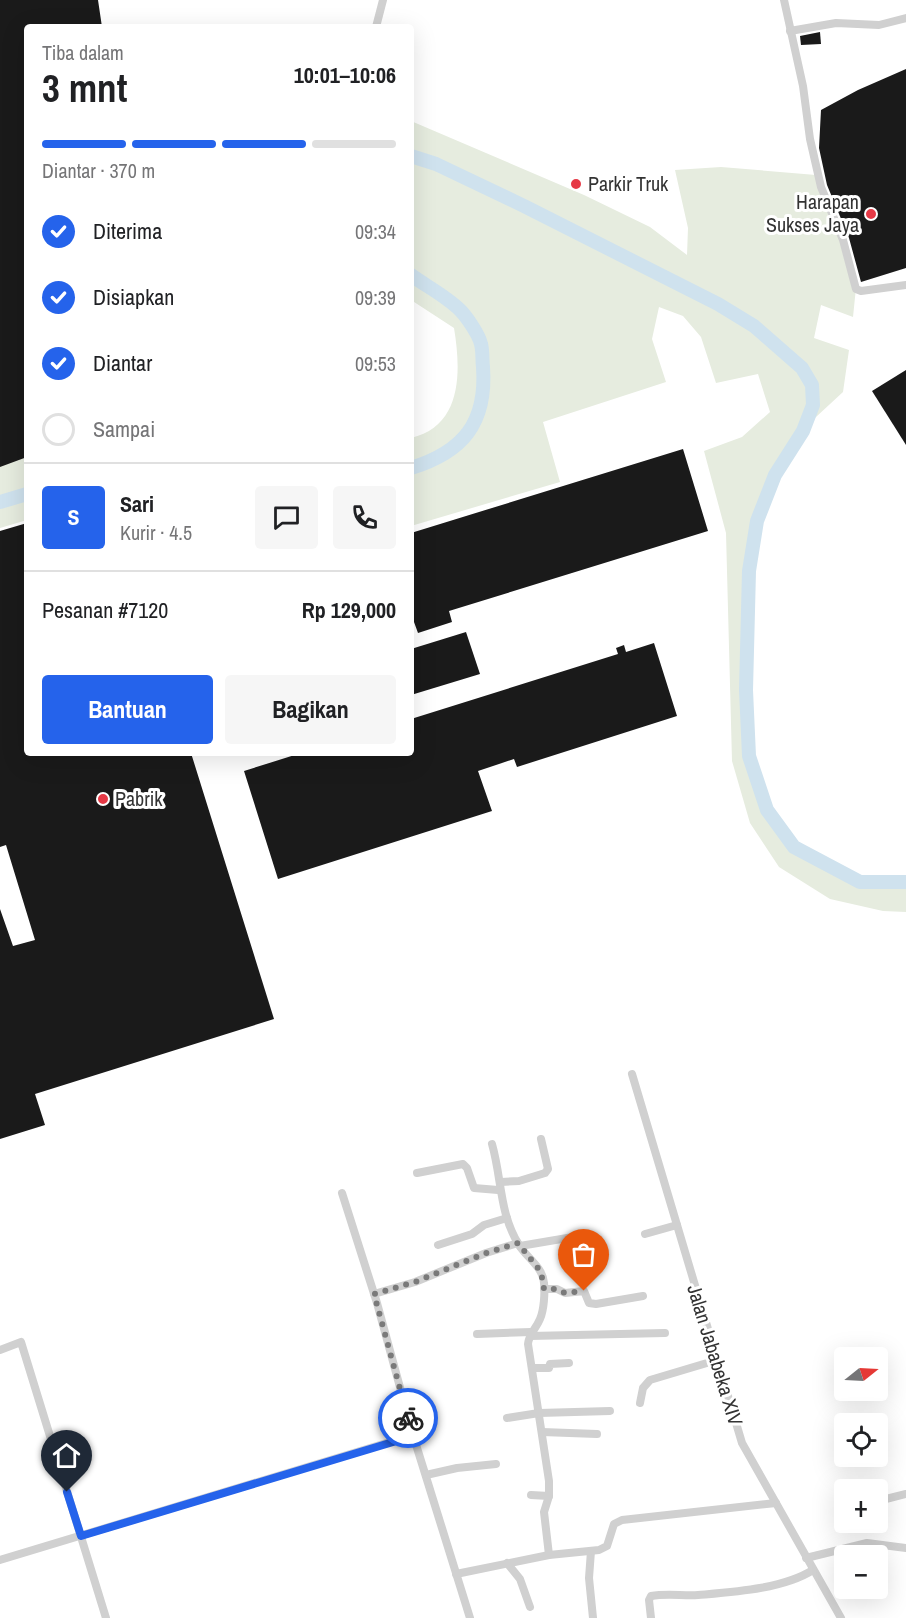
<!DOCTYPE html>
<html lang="id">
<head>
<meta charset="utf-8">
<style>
  body { margin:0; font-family:"Archivo Narrow",sans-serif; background:#f6f6f6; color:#202124; height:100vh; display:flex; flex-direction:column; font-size:22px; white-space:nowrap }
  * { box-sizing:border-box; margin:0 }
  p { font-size:20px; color:#757577 }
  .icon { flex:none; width:33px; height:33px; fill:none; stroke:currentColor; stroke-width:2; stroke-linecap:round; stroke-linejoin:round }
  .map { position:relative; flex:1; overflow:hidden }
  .side { position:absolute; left:24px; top:24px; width:390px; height:732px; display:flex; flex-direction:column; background:#fff; border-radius:6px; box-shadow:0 6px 24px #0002 }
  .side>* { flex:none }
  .needle { width:39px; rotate:72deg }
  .tools { position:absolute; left:834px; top:1347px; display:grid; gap:12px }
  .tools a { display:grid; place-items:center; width:54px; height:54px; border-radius:6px; background:#fff; box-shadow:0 6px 24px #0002; font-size:30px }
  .pin { position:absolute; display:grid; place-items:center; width:51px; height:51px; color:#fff; margin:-62px -26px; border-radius:50% 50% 50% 0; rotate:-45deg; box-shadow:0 0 6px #0007 }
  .pin .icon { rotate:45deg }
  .courier { position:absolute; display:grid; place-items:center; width:60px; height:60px; margin:-30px; border:4px solid #2563eb; border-radius:50%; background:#fff; color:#222; box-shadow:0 2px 8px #0007 }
  .summary em { font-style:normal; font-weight:700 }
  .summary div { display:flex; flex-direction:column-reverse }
  .summary { display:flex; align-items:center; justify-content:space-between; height:102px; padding:0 18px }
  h1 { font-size:39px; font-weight:700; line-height:45px }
  .bar { display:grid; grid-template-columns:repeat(4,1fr); gap:9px 6px; align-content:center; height:72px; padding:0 18px }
  .bar i { height:8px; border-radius:4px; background:#e0e0e0 }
  .bar .active { background:#2563eb }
  .bar p { grid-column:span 4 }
  .line { display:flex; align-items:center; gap:15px; padding:0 18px; border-top:2px solid #e0e0e0 }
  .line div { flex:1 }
  .round { display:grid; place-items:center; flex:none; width:63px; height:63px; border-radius:6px; background:#f6f6f6 }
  ol { padding:0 18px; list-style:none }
  li { display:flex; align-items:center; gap:18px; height:66px }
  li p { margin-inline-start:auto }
  li .icon { padding:6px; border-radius:50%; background:#2563eb; color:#fff; stroke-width:4 }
  li:last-child { color:#757577 }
  li i { width:33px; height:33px; border:3px solid #e0e0e0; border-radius:50% }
  .action { display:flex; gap:12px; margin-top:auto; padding:12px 18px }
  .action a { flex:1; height:69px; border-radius:6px; background:#2563eb; color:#fff; font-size:24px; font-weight:700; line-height:69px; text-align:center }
  .action a+a { background:#f6f6f6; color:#202124 }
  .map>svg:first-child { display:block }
</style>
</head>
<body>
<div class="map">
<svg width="906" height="1618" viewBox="0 0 906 1618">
  <rect width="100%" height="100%" fill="#fff"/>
  <g fill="#e6ecdf">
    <path d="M411 121 584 195 650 227 687 255 688 228 675 170 721 167 816 175 857 278 853 317 821 305 814 338 849 350 843 392 803 429 775 475 757 521 749 571 746 683 749 755 767 810 794 847 860 882H906V912L883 911 830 899 779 867 750 823 732 761 726 533 704 451 742 437 770 412 758 374 716 383 701 337 683 316 659 307 652 339 666 382 543 422 560 482 411 526V438C463 426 461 370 454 328L411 300Z"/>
    <path d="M27 457V520L0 528V464Z"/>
  </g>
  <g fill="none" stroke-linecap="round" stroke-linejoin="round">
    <g stroke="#cfe2ee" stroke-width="14">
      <path d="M411 156 436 164 524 206 718 304 754 326 802 368 812 385 813 405 803 431 775 475 757 521 749 571 746 690 749 756 767 810 794 847 860 882H906"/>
      <path d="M411 275C426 286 446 296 460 310 467 317 479 335 481 344 483 351 482 360 483 367 487 423 463 452 411 468"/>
      <path d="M0 502 27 494"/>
    </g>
  </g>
  <g fill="#1a1a1a">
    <path d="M0 0H98L102 27H27V457L0 467Z"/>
    <path d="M820 32 821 44 801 45 800 36Z"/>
    <path d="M906 69V268L861 282 849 238 827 185 819 148 821 110 858 90Z"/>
    <path d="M906 370V445L872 391Z"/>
    <path d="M683 449 708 531 449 611 452 622 418 633 414 622 411 623V533Z"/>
    <path d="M27 523V753H191L274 1019 35 1094 45 1125 0 1139V909L13 946 35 940 6 845 0 847V531Z"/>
    <path d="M466 632 480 674 411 695V649Z"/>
    <path d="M654 643 677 716 517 767 514 759 478 771 492 811 278 879 244 771 301 753H411V719L618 654 616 648 624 645 626 652Z"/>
  </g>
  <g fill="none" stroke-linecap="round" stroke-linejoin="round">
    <g stroke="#d0d0d0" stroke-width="8">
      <path d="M784 0 803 86 810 139 821 187 843 240 856 289 861 291 906 285"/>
      <path d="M376 27 383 0"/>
      <path d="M790 31 836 23 879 25 906 18"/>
      <path d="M632 1074 742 1443 841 1618"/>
      <path d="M492 1144C502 1179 499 1213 519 1245 526 1257 543 1267 544 1283 545 1293 544 1310 540 1319 536 1329 529 1333 528 1344L549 1481V1496L544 1512 549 1555"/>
      <path d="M417 1173 463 1164 467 1168 474 1188 498 1190"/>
      <path d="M501 1182 519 1181 545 1173 548 1169 541 1139"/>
      <path d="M342 1193 377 1303 413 1435 470 1618"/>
      <path d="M645 1234 677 1225"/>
      <path d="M438 1245 472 1234 484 1225 507 1218"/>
      <path d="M520 1246 579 1236"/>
      <path d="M544 1289H557L565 1293 584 1291 589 1303 596 1304 643 1296"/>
      <path d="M374 1294 415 1282 486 1253 518 1243"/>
      <path d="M477 1334 531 1332"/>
      <path d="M530 1336 665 1333"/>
      <path d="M0 1350 21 1342 106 1618"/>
      <path d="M532 1368H549L550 1364 569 1363"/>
      <path d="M640 1403 643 1388 650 1380 717 1360"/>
      <path d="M507 1418 539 1413 610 1411"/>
      <path d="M542 1432 597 1434"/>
      <path d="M426 1475 457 1468 496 1464"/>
      <path d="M531 1495 549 1496"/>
      <path d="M878 1501 906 1494"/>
      <path d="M591 1551 589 1578 593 1618"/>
      <path d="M806 1558 867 1543 906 1548"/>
      <path d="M0 1560 413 1435"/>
      <path d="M507 1563 520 1579 530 1607"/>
      <path d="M456 1574 549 1555 599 1550 607 1546 614 1524 622 1520 776 1503"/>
      <path d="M651 1618 649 1600 651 1596C667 1593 683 1596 698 1595 733 1592 783 1589 813 1570"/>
    </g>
  </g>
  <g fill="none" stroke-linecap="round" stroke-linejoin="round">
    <path stroke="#7a7a7a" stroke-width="6" stroke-dasharray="0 10.8" d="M408 1418 374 1294 415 1282 486 1253 518 1243 541 1272 544 1289H557L565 1293 584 1291"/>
    <path stroke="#2563eb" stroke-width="8" d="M67 1492 81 1536 413 1436 408 1418"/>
  </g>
  <g fill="#e63946" stroke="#fff" stroke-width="2">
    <circle cx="576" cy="184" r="6"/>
    <circle cx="871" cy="214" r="6"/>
    <circle cx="103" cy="799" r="6"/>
  </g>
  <g text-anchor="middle" stroke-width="6" stroke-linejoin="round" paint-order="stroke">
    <g font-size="20" fill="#333" stroke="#fff" text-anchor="start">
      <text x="588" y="191">Parkir Truk</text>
      <text x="859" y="209" text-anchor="end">Harapan<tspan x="859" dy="23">Sukses Jaya</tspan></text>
      <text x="115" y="806">Pabrik</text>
    </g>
    <g font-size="20" fill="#333" stroke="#fff">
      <text transform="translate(715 1355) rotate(73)" y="7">Jalan Jababeka XIV</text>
    </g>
  </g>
</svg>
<div class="tools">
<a><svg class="needle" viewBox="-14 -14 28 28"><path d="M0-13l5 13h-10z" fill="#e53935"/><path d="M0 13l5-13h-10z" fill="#757577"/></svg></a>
<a><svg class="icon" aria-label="locate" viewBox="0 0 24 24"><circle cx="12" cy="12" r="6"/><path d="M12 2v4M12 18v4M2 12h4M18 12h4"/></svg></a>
<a>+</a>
<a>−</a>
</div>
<div class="pin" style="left:584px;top:1291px;background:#ea580c"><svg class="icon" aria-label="bag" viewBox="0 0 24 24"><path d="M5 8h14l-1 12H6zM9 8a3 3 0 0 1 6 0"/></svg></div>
<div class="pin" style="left:67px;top:1492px;background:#1f2937"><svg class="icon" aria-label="home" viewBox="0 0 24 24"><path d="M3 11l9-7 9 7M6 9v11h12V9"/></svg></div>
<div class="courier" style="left:408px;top:1418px"><svg class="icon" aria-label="bike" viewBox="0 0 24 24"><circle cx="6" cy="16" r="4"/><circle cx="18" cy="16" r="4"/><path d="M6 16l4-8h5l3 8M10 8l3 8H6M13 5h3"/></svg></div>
<section class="side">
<div class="summary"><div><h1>3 mnt</h1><p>Tiba dalam</p></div><em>10:01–10:06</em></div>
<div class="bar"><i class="active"></i><i class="active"></i><i class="active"></i><i></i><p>Diantar · 370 m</p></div>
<ol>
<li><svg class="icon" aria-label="check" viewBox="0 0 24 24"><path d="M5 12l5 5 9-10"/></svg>Diterima<p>09:34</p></li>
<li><svg class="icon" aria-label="check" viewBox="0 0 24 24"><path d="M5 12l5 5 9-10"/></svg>Disiapkan<p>09:39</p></li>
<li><svg class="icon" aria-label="check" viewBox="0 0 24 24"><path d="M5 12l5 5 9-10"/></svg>Diantar<p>09:53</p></li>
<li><i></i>Sampai</li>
</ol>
<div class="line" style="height:108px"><b class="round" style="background:#2563eb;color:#fff">S</b><div><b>Sari</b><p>Kurir · 4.5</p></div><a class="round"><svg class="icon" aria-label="chat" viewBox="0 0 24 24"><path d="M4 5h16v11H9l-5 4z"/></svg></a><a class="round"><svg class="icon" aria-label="phone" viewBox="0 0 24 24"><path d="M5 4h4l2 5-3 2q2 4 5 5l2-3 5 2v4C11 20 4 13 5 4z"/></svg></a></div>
<div class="line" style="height:78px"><div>Pesanan #7120</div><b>Rp 129,000</b></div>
<div class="action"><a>Bantuan</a><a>Bagikan</a></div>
</section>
</div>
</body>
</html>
